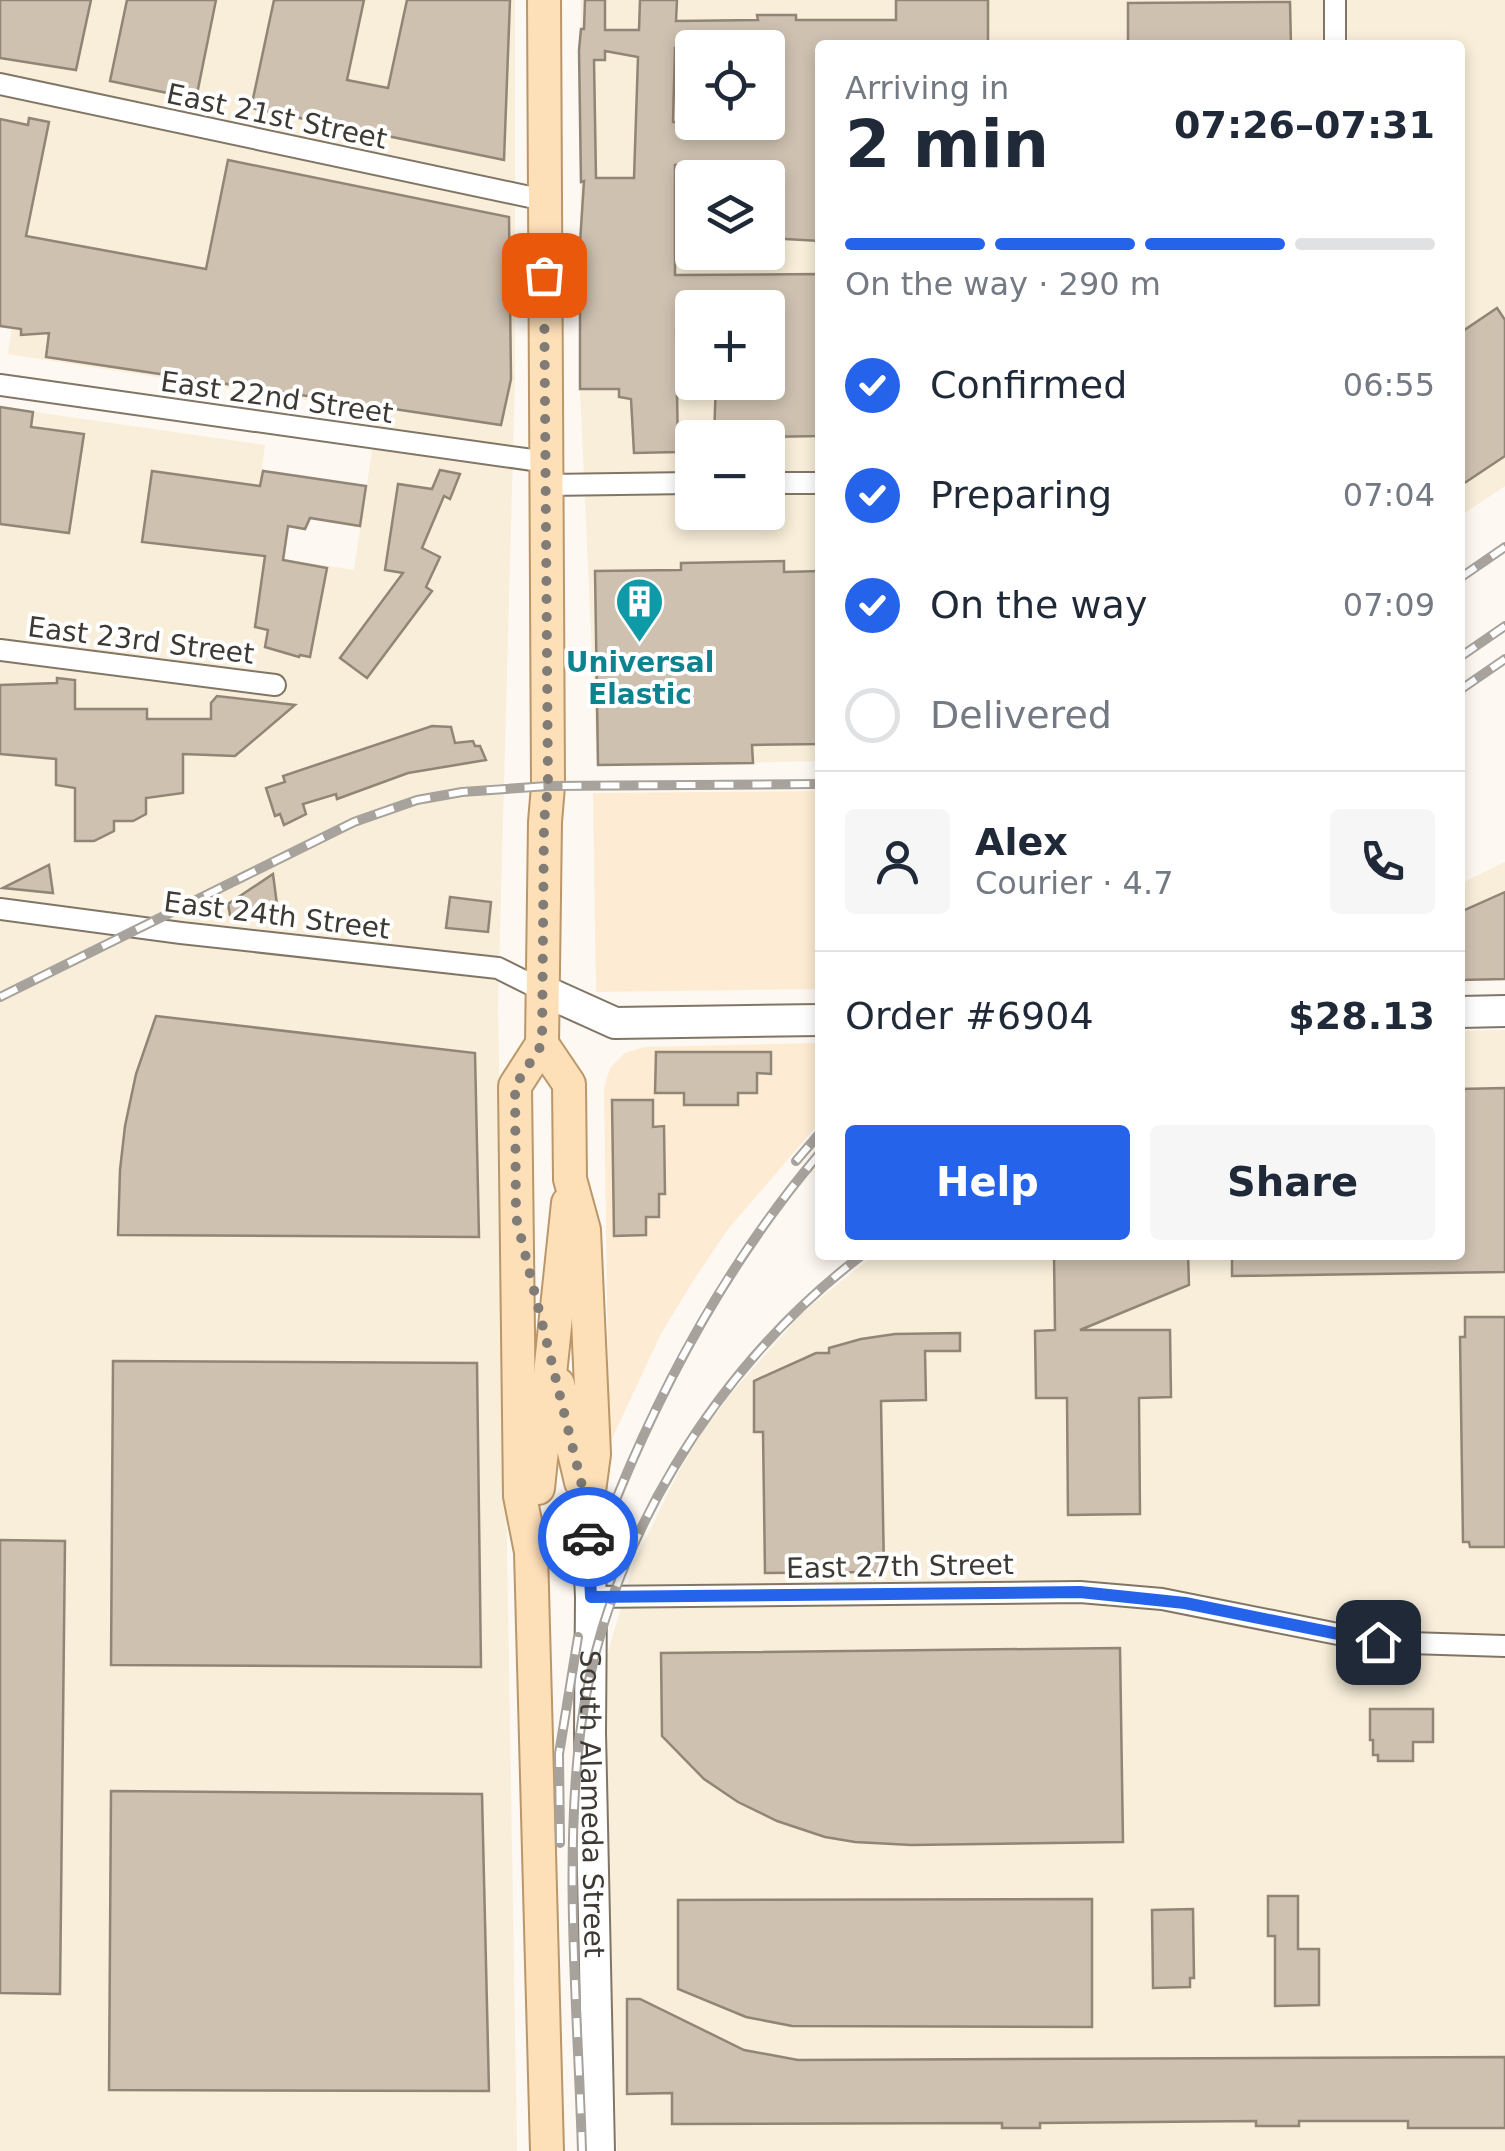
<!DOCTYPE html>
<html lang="en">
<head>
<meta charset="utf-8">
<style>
  body { margin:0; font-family:"DejaVu Sans",sans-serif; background:#f6f6f7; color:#1f2937; height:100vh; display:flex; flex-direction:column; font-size:38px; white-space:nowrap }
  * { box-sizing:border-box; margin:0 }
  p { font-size:32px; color:#747a83 }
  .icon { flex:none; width:55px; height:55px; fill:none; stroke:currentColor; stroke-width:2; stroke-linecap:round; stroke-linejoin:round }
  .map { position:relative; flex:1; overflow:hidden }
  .details { position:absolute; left:815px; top:40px; width:650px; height:1220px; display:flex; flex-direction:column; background:#fff; border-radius:10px; box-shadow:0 5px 15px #0003 }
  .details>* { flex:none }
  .tools { position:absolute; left:675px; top:30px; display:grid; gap:20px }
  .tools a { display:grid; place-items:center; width:110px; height:110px; border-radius:10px; background:#fff; box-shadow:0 5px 15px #0003; font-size:50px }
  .pin { position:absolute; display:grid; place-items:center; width:85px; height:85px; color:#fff; margin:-42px; border-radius:20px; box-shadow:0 5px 15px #0006 }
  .courier { position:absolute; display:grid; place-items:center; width:100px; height:100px; margin:-50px; border:8px solid #2563eb; border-radius:50%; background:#fff; color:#222; box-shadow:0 2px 12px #0007 }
  .headline em { font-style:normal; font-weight:700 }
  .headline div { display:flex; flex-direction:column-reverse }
  .headline { display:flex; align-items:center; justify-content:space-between; height:170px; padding:0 30px }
  h1 { font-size:65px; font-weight:700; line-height:75px }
  .bar { display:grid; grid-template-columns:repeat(4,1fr); gap:15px 10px; align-content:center; height:120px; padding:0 30px }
  .bar i { height:12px; border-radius:8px; background:#e0e1e3 }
  .bar .selected { background:#2563eb }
  .bar p { grid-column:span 4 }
  .line { display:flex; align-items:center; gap:25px; padding:0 30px; border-top:2px solid #e0e1e3 }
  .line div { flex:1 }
  .round { display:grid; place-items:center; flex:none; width:105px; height:105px; border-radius:10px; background:#f6f6f7 }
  ol { padding:0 30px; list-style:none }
  li { display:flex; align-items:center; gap:30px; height:110px }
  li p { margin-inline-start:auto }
  li .icon { padding:10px; border-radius:50%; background:#2563eb; color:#fff; stroke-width:4 }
  li:last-child { color:#747a83 }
  li i { width:55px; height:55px; border:5px solid #e0e1e3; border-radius:50% }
  .action { display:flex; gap:20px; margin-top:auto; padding:20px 30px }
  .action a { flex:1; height:115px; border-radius:10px; background:#2563eb; color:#fff; font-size:40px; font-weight:700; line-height:115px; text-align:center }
  .action a+a { background:#f6f6f7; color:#1f2937 }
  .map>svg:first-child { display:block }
</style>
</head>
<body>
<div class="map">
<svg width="1505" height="2151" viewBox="0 0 1505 2151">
  <rect width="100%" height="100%" fill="#fdf8f1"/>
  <g fill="#fdecd3">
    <path d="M820 791V989L596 992 593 793Z"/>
    <path d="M820 1043V1122L728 1229 693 1281 661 1334 609 1445 604 1088 610 1068 625 1053 645 1047Z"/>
  </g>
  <g fill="#f8eed9" fill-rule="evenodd">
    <path d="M0 0H515V377L498 1004 517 2151H0V512L14 409 265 445 250 554 354 570 378 411 8 354 26 236 0 231Z"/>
    <path d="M581 0H1505V486L1460 516V45H820V761L597 766 580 389ZM692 48H768V122H692ZM692 178H768V252H692ZM692 308H768V382H692ZM692 438H768V512H692Z"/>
    <path d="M1505 862V979H1460V884Z"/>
    <path d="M1505 1030V2151H617L602 1673 634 1562 678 1473 703 1430 733 1391 801 1314 874 1255H1460V1031Z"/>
  </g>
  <g fill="#cec1b0" stroke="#918575" stroke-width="2.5" fill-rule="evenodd">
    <path d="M0 0H91L76 70 0 58Z"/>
    <path d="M127 0H216L196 99 110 81Z"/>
    <path d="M274 0H364L347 80 388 88 407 0H510L504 160 251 108Z"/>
    <path d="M585 0H605V30H639L640 0H677L676 21 758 20 757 15H796V20H896V0H988V45H820V241L768 238V178H741V165H675V275L820 274V436L714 438 716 382H768V308H692V329H676L678 452 634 453 631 399 619 397V389H580V243L584 181 581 182 579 50 581 29H584ZM675 48H768V122H673ZM605 51 638 57 634 178H596L594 60H605Z"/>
    <path d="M1290 2 1291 45H1128V3Z"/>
    <path d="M29 118 49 122 26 236 206 269 228 160 509 217 511 379 501 425 46 357 49 333 21 335V329L0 326V119L28 125Z"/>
    <path d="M1497 308 1505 320V456L1460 486V333Z"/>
    <path d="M0 407 33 412 31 427 84 434 69 533 0 524Z"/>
    <path d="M440 470 460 474 450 499 444 496 422 548 440 557 426 587 432 591 367 678 340 658 403 573 385 570 398 484 432 489Z"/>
    <path d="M152 471 260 486 263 471 366 486 360 526 310 518 305 529 288 526 283 560 327 568 310 657 300 655 299 657 265 647 268 630 255 627 265 556 142 542Z"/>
    <path d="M784 561V572L820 571V744L752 745 753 763 598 765 595 571 681 570V563Z"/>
    <path d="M57 678 75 680V709H147V719H211V703L217 696 295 705 235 756 183 754V793L146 798V814L133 821H114V831L94 841H75V788L56 785V759L0 754V685L57 683Z"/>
    <path d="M432 726 451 727 455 743 473 741 475 746H480L486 760 408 773 337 799 336 794 303 804 306 814 284 825 280 814 275 816 266 788 285 782 283 776Z"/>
    <path d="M49 865 53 893 3 888Z"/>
    <path d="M273 874 279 920 230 915 228 904Z"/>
    <path d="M1505 892V979L1460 980V912Z"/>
    <path d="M450 897 491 902 488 932 446 928Z"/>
    <path d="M156 1016 475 1053 479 1237 118 1235 120 1170 125 1126 136 1074Z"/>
    <path d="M656 1052H771V1074L757 1073V1093H738V1105H684V1093H655Z"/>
    <path d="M1505 1088V1272L1232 1276V1255H1460V1089Z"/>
    <path d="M612 1100H653V1127L664 1126 665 1194H659V1217H646V1235L614 1236Z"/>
    <path d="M1054 1255H1188L1189 1285 1080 1330H1170L1171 1397 1139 1398 1140 1514 1068 1515 1067 1398H1036L1035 1331 1055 1330Z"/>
    <path d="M1465 1317H1505V1547H1470L1469 1542H1463L1460 1337H1465Z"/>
    <path d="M960 1333V1351H925L926 1400 881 1401 884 1572 765 1573 763 1432H754V1381L816 1353H829V1348L861 1339 895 1334Z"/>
    <path d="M113 1361 477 1363 481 1667 111 1665Z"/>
    <path d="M0 1540 65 1541 60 1994 0 1993Z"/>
    <path d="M1120 1648 1123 1842 911 1845 855 1842 825 1837 777 1821 738 1802 704 1779 662 1736 661 1653Z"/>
    <path d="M1370 1709H1433V1742H1413V1761H1378V1755H1373V1740H1370Z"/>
    <path d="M111 1791 482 1794 489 2091 109 2090Z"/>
    <path d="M1268 1896H1298V1949H1319V2005L1275 2006V1936H1268Z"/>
    <path d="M1092 1899V2027L792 2026 746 2017 678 1989V1900Z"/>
    <path d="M1193 1909 1194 1978H1190V1987L1153 1988 1152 1910Z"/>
    <path d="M627 1999H640L744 2050 798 2060 1505 2057V2128H1408V2121H1299V2126H1256V2121L1040 2123V2128H1002V2123L672 2124V2093L627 2094Z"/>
  </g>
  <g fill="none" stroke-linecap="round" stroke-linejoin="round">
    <defs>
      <g id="street">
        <path d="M1335 0V45"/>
        <path d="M0 84 544 200"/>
        <path d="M0 385 547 462"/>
        <path d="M768 483H820"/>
        <path d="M547 485 692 483"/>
        <path d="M0 650 275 685"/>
        <path d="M0 909 181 933 498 968 544 991"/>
        <path d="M591 1597 1080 1592 1162 1599 1378 1642 1505 1646"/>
      </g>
      <g id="secondary">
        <path d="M544 991 615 1023 820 1020"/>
        <path d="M1460 1012 1505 1011"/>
        <path id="s1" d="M587 1506 591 1597 590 1733 599 2151"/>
      </g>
      <g id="primary">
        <path d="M544 0 548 786 545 822 542 1044 515 1086 520 1496 531 1552 547 2151"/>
        <path d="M542 1044 569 1084 570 1179 584 1230 594 1454 587 1506"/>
        <path d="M558 1384 581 1482"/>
        <path d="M538 1488 568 1203"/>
      </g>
    </defs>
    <use href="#street" stroke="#817666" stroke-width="24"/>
    <use href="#secondary" stroke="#817666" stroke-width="34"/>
    <use href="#primary" stroke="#ba976a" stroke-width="36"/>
    <use href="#street" stroke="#fff" stroke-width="20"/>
    <use href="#secondary" stroke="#fff" stroke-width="30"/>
    <use href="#primary" stroke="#fddfb8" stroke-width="32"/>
    <defs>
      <g id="rail">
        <path d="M1460 578 1505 547"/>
        <path d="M1460 657 1505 626"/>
        <path d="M1460 690 1505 659"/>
        <path d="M0 997 354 822 417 800 462 792 548 786 820 784"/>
        <path d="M796 1161 820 1133"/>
        <path d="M617 1497C668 1372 732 1257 820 1153"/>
        <path d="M560 1843 559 1754 578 1637"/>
        <path d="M582 2151C578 2014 564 1869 580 1734 603 1548 714 1368 862 1255"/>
      </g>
    </defs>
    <use href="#rail" stroke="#a7a29b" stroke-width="10"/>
    <use href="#rail" stroke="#fff" stroke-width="6" stroke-dasharray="19" stroke-linecap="butt"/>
  </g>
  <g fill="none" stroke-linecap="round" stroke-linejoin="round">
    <path stroke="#817c75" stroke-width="10" stroke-dasharray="0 18" d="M544 275 548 786 544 822 542 1044 515 1086 516 1217 587 1506 588 1537"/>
    <path stroke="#2563eb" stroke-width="12" d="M588 1537 591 1597 1080 1592 1185 1603 1378 1642"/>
  </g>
  <defs>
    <symbol id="building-pin" viewBox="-11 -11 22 30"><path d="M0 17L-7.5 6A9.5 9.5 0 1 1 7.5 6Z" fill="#0f9aa8" stroke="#fff"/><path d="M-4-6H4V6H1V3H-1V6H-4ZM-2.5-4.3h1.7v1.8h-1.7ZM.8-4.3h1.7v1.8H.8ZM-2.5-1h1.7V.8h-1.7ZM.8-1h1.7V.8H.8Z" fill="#fff"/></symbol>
  </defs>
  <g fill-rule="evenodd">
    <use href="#building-pin" x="612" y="574" width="55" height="75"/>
  </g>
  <g text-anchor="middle" stroke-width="8" stroke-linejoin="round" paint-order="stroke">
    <g font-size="28" fill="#3e3932" stroke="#fff">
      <text transform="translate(277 116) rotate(12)" y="10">East 21st Street</text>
      <text transform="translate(277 397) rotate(8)" y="10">East 22nd Street</text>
      <text transform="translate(141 640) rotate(7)" y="10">East 23rd Street</text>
      <text transform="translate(277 915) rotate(7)" y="10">East 24th Street</text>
      <text transform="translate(900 1566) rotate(-1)" y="10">East 27th Street</text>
      <text dy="10" stroke="none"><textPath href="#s1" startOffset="298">South Alameda Street</textPath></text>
    </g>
    <g font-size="28" font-weight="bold" fill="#0d838f" stroke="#fff">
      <text x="640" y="672">Universal<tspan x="640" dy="32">Elastic</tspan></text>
    </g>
  </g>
</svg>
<div class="tools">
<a><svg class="icon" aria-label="locate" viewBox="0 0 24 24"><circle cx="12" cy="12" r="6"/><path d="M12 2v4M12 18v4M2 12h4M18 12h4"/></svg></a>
<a><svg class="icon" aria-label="layers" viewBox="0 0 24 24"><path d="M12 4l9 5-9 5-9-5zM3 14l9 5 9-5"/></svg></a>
<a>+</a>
<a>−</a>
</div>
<div class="pin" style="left:544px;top:275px;background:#ea580c"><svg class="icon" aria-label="bag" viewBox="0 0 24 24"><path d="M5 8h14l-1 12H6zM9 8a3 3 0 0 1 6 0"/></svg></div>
<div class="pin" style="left:1378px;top:1642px;background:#1f2937"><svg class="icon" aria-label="home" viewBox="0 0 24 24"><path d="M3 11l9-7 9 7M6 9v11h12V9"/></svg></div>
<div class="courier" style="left:588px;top:1537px"><svg class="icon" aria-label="car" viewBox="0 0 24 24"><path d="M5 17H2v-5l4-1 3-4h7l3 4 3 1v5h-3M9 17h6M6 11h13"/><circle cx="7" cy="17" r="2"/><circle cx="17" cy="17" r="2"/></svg></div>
<section class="details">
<div class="headline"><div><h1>2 min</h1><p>Arriving in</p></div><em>07:26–07:31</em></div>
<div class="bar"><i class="selected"></i><i class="selected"></i><i class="selected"></i><i></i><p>On the way · 290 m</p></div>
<ol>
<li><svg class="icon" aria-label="check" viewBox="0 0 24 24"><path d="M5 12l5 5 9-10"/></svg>Confirmed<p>06:55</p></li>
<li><svg class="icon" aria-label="check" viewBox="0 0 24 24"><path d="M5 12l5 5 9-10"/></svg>Preparing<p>07:04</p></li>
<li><svg class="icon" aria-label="check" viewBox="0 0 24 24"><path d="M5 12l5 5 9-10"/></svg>On the way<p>07:09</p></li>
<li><i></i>Delivered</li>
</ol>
<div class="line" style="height:180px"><a class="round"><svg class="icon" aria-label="person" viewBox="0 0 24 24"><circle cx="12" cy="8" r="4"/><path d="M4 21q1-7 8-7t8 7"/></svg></a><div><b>Alex</b><p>Courier · 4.7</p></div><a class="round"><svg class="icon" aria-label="phone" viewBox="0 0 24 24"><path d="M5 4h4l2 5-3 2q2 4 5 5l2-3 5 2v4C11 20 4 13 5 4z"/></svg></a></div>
<div class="line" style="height:130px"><div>Order #6904</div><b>$28.13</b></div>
<div class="action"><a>Help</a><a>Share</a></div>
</section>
</div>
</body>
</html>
